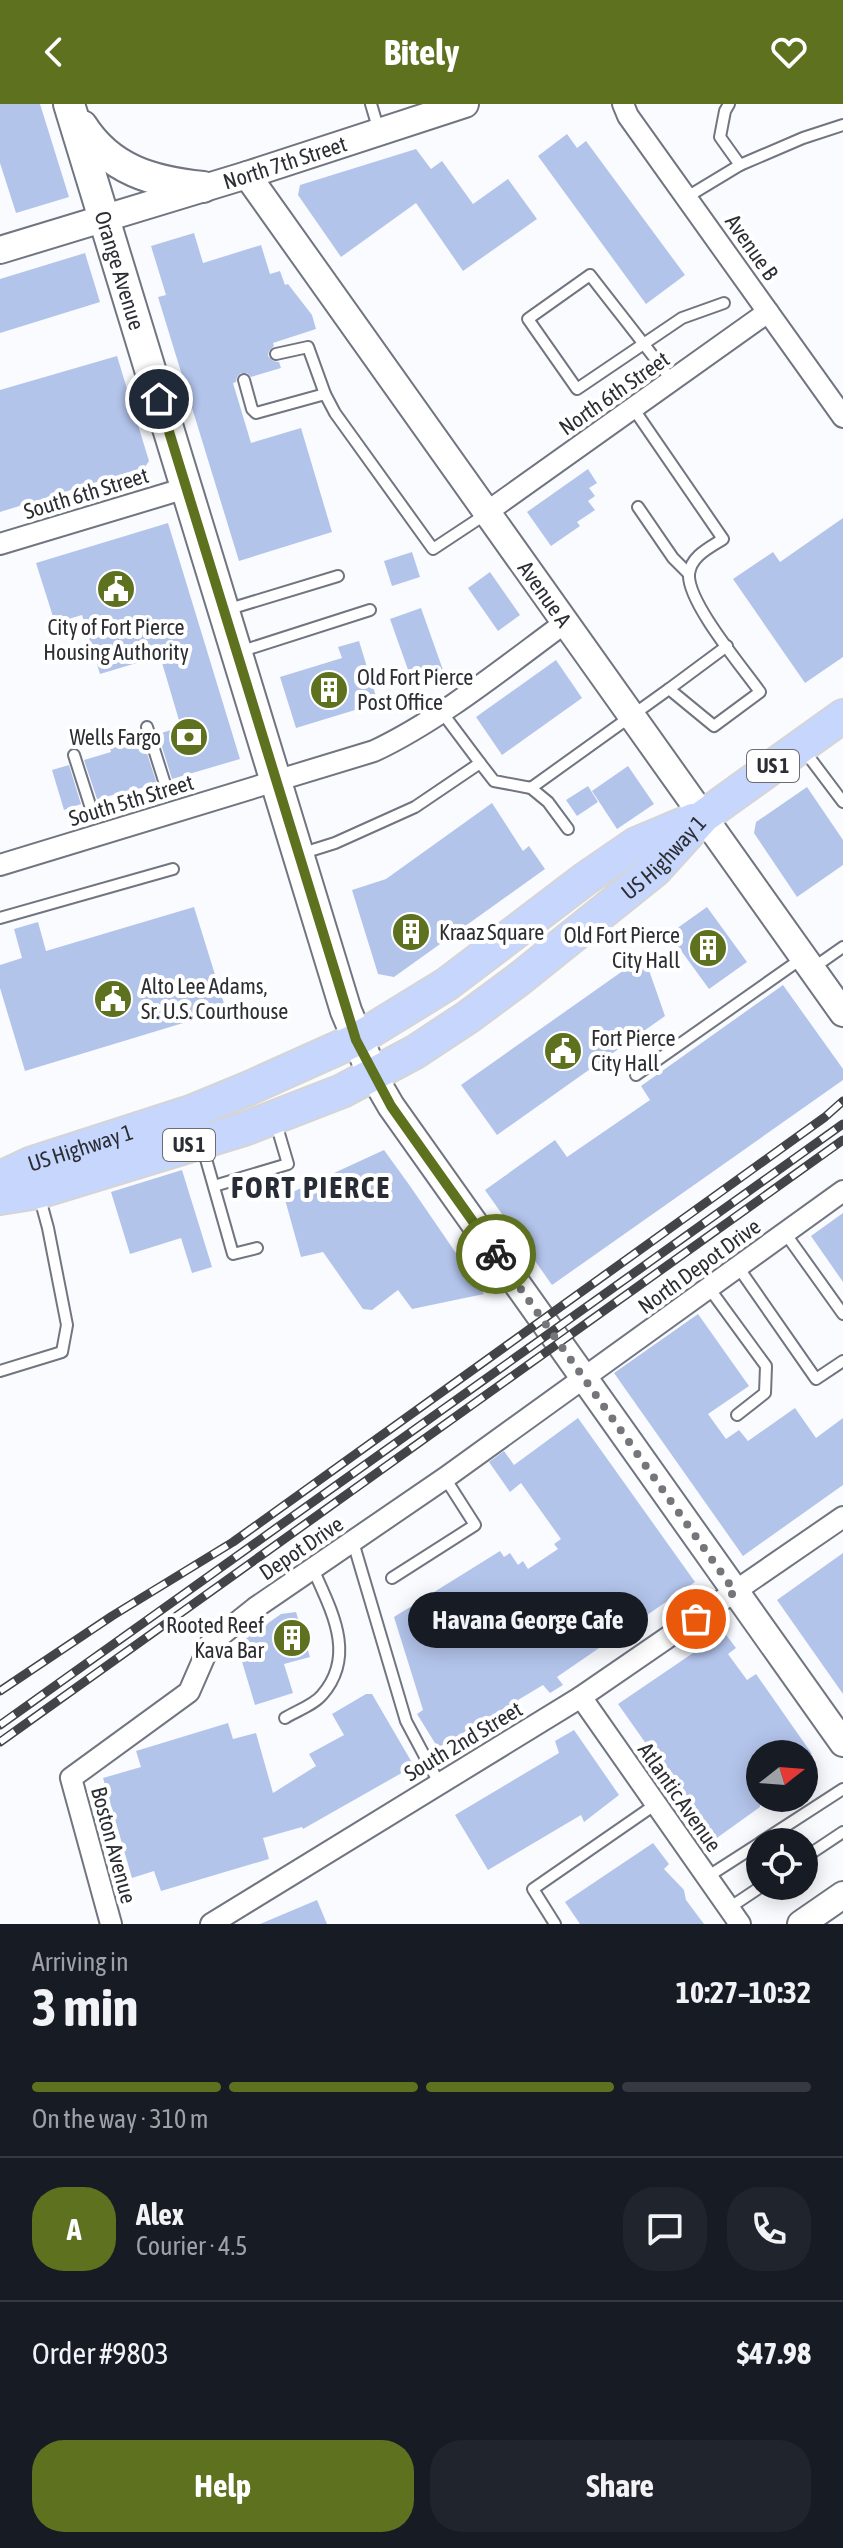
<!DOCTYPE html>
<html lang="en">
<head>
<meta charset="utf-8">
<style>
  body { margin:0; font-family:"Asap Condensed",sans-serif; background:#20242c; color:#f1f3f6; height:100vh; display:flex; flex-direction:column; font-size:30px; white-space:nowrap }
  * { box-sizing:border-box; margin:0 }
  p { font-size:26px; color:#9ea1a6 }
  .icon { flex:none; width:44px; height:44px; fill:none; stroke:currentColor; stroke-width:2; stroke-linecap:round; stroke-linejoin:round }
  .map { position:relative; height:1820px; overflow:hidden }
  .details { display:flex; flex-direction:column; background:#171b24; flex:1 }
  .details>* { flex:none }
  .needle { width:52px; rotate:73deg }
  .buttons { position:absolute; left:746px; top:1636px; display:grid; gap:16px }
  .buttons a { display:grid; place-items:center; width:72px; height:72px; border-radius:50%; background:#171b24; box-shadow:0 4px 20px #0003; font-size:40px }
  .pin { position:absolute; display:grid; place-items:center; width:68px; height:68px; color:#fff; margin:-34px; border:4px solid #fff; border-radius:50%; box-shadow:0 2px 8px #0007 }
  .courier { position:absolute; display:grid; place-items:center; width:80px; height:80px; margin:-40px; border:6px solid #5d711f; border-radius:50%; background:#fff; color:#222; box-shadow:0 2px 10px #0007 }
  .bubble { position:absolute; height:56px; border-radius:28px; background:#171b24; box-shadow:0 4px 20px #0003; font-size:26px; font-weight:700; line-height:56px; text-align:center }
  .overview em { font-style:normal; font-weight:700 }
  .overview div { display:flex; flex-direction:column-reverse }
  .overview { display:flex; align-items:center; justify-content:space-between; height:136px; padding:0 32px }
  h1 { font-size:52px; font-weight:700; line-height:60px }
  .bar { display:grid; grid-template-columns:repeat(4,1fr); gap:12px 8px; align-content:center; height:96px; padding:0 32px }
  .bar i { height:10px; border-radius:6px; background:#363941 }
  .bar .on { background:#5d711f }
  .bar p { grid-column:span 4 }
  .line { display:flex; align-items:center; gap:20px; padding:0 32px; border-top:2px solid #363941 }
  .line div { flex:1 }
  .round { display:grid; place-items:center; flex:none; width:84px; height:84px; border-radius:32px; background:#20242c }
  .primary-button { display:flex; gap:16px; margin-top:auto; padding:16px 32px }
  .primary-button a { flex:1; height:92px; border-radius:32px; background:#5d711f; color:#fff; font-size:32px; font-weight:700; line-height:92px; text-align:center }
  .primary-button a+a { background:#20242c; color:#f1f3f6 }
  header { display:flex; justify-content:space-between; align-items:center; height:104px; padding:0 32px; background:#5d711f; color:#fff; font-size:36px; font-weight:700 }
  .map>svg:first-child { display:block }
</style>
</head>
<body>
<header><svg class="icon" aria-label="back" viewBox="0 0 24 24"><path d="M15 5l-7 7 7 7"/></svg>Bitely<svg class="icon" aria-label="heart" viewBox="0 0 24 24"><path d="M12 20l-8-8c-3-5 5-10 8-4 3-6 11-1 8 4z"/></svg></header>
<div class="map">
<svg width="843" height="1820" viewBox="0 0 843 1820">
  <rect width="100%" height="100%" fill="#fafbfe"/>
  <g fill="#b3c4eb">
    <path d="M0 0H40L69 93 16 109 0 59Z"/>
    <path d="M567 30 577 44 586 37 685 171 646 200 538 52Z"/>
    <path d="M416 45 431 65 442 57 473 100 508 75 537 115 463 167 416 99 341 153 298 91 300 81Z"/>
    <path d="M194 129 203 159 261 141 270 170 280 167 285 181 288 180 312 211 316 225 273 239 274 242 269 247 268 252 273 257 279 258 281 264 251 273 247 269H241L237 273 236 278 233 279 251 339 301 324 332 428 239 457 158 193 166 191 151 142Z"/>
    <path d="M85 149 100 198 0 229V175Z"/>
    <path d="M117 252 149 357 145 363 0 408V286Z"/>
    <path d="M588 365 597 379 589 384 595 392 588 397 595 406 577 418 580 422 551 442 527 408Z"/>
    <path d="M843 414V553L805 579 733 475 773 448 780 458Z"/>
    <path d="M168 419 240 655 172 675 158 630 181 623 160 552 100 570 82 511 55 519 36 459Z"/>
    <path d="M412 448 420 473 392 482 384 457Z"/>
    <path d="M490 468 520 511 498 527 468 484Z"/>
    <path d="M421 504 443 566 412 577 390 515Z"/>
    <path d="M359 537 378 599 296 624 280 573 342 554 338 543Z"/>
    <path d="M556 556 582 594 502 651 476 613Z"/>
    <path d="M142 634 157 680 97 695 84 656 111 648 110 644Z"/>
    <path d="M69 661 81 700 64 706 52 666Z"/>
    <path d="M628 662 654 700 617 725 592 687Z"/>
    <path d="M588 682 598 698 577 712 566 696Z"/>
    <path d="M807 683 843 736V761L797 793 754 729 756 718Z"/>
    <path d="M492 699 523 747 529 742 545 765 394 873 378 870 352 786 386 775Z"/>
    <path d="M194 803 226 906 25 967 0 884V861L22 854 14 825 38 818 46 847Z"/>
    <path d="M707 803 747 858 709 885 669 830Z"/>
    <path d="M644 852 665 912 497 1031 461 981Z"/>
    <path d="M783 881 843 965V976L552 1181 485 1086 555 1036 567 1053 650 996 641 982Z"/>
    <path d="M384 1046 410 1082 484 1190 412 1205 398 1186 372 1206 363 1205 323 1148 301 1153 284 1092Z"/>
    <path d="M182 1066 212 1163 192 1169 181 1134 130 1150 111 1088Z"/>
    <path d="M843 1109V1178L811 1132Z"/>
    <path d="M698 1210 749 1282 708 1310 726 1335 739 1326 748 1337 795 1304 816 1334 843 1314V1381L743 1452 614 1269Z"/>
    <path d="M578 1314 695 1478 557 1573 563 1581 550 1589 543 1581 438 1644 417 1610 423 1606 394 1513 500 1447 504 1453 510 1449 518 1461 523 1457 528 1465 558 1445 554 1440 561 1435 521 1379 510 1388 489 1358 504 1347 514 1361Z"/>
    <path d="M843 1449V1590L777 1496Z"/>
    <path d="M296 1508 310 1553 284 1560 293 1589 255 1601 237 1541 281 1510Z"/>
    <path d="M724 1528 736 1544 728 1550 747 1576 756 1570 812 1650H760V1703L714 1736 618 1600Z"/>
    <path d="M366 1590H372L414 1662 303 1725 302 1723 263 1734 269 1755 161 1787 154 1767 132 1774 103 1674 141 1663 136 1647 228 1619 233 1635 256 1629 273 1689 316 1662 309 1650 344 1631 332 1610Z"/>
    <path d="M574 1626 619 1691 584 1718 581 1711 488 1766 455 1711 559 1649 555 1637Z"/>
    <path d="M653 1739 669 1760 664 1765 684 1786 686 1796 704 1820H580L565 1798Z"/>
    <path d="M317 1796 327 1820H260Z"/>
  </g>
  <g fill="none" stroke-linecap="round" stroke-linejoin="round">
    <defs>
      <g id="service">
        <path d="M371 0 379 27"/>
        <path d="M729 0 725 7 720 33 740 61"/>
        <path d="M687 93 740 61 803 34 843 21"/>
        <path d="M276 250 308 243 325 290 335 309 433 445 486 410"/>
        <path d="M244 276 252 305 256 309 325 290"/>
        <path d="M672 277C645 241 617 206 590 171L528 215 577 285 682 214 724 199"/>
        <path d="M638 403 673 454 689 470"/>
        <path d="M226 506 338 472"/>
        <path d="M239 548 370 506"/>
        <path d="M669 585 727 542"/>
        <path d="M147 623 165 680"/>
        <path d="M803 645 843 698"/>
        <path d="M74 651 90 701"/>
        <path d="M480 659 494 677 531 684 669 585 714 622 760 588C743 564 687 498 689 470 691 452 709 444 723 435L633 304"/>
        <path d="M531 684 548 698 568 725"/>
        <path d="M300 750 335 739 415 703 480 659 441 607"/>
        <path d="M0 814 173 765"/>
        <path d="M813 864 843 843"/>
        <path d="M636 971 801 855"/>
        <path d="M202 1041 233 1150 257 1144"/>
        <path d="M214 1082 288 1060 275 1016"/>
        <path d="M785 1129 843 1210"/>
        <path d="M738 1163 816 1275 843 1257"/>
        <path d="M709 1184 766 1262 765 1289 737 1311"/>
        <path d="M0 1267 62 1248 67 1221 48 1124 39 1091"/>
        <path d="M353 1438 406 1617 439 1679"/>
        <path d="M392 1474 475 1421 445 1374"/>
        <path d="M285 1614C296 1607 314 1601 322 1591 357 1551 331 1506 313 1465"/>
        <path d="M761 1738 843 1685"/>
        <path d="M804 1754 843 1728"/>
        <path d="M707 1773 760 1739"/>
        <path d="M729 1804 762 1782"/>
        <path d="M555 1820 533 1785 656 1700"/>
      </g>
      <g id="minor">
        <path d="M623 0 628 12 843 313"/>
        <path d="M487 408 768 208"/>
        <path d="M0 440 186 384"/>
        <path d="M0 761 374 647C440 616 506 562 566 518"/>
        <path d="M581 1593 740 1820"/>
        <path d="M111 1820 71 1674 189 1588 210 1540 255 1504 445 1374 843 1087"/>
        <path d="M211 1820 581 1593 843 1413"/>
      </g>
      <g id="tertiary">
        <path id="s1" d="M247 71 843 909"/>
        <path id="s2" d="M0 146 247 71 465 0"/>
        <path d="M373 971 391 1002 843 1639"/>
        <path d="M801 1820 843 1791"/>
      </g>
      <g id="secondary">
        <path id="s3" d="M69 0 346 907 373 971"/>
        <path d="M82 22C110 66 153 78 203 83"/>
      </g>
      <g id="primary">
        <path id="s4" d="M0 1074 30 1060 191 1008 247 985 356 936 447 880 585 775 636 740 693 716"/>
        <path id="s5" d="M0 1094 38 1088 244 1025 342 987 415 948 468 913 518 876 655 766 704 712 843 612"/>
      </g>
    </defs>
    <use href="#service" stroke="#707580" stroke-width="14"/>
    <use href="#minor" stroke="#707580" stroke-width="24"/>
    <use href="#tertiary" stroke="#707580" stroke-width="30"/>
    <use href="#secondary" stroke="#707580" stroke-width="34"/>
    <use href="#primary" stroke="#d5d5d6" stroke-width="36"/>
    <use href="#service" stroke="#fff" stroke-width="10"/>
    <use href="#minor" stroke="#fff" stroke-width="20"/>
    <use href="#tertiary" stroke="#fff" stroke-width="26"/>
    <use href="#secondary" stroke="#fff" stroke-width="30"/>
    <use href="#primary" stroke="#c6d6fd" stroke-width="32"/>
    <defs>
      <g id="rail">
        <path d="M0 1587 112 1512 233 1438 825 1013 843 997"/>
        <path d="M0 1621 843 1020"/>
        <path d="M0 1638 843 1036"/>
      </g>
    </defs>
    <use href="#rail" stroke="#424448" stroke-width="9"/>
    <use href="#rail" stroke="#fff" stroke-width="6" stroke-dasharray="18" stroke-linecap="butt"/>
  </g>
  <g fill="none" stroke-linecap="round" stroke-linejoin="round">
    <path stroke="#74767a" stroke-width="8" stroke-dasharray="0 14.4" d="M496 1150 735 1488 696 1515"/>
    <path stroke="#5d711f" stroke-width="10" d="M159 295 356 936 391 1002 496 1150"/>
  </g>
  <defs>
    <symbol id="civic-disc" viewBox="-11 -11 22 22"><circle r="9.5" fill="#5d711f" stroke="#fff"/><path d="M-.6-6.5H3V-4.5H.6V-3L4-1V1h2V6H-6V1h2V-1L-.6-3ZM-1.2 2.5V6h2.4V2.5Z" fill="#fff"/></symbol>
    <symbol id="building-disc" viewBox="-11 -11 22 22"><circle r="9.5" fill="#5d711f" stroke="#fff"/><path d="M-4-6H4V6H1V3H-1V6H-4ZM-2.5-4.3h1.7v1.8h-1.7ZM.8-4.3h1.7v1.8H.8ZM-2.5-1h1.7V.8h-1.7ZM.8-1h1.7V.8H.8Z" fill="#fff"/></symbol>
    <symbol id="bank-disc" viewBox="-11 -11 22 22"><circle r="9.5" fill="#5d711f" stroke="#fff"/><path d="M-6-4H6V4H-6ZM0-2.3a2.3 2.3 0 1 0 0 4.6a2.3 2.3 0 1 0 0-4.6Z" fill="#fff"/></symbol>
  </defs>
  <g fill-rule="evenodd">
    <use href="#civic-disc" x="94" y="463" width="44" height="44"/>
    <use href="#building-disc" x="307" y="564" width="44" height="44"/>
    <use href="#bank-disc" x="167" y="611" width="44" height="44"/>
    <use href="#building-disc" x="389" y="806" width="44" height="44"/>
    <use href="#building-disc" x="686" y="822" width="44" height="44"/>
    <use href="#civic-disc" x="91" y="873" width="44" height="44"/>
    <use href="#civic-disc" x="541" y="925" width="44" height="44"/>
    <use href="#building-disc" x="270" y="1512" width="44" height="44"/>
  </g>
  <g text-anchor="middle" stroke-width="8" stroke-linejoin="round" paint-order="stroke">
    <g fill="#fff" stroke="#6b6d70" stroke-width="2">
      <rect x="747" y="646" width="52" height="32" rx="6"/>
      <rect x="163" y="1025" width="52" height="32" rx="6"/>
    </g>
    <g font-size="20" font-weight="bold" fill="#2c2e33">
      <text x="773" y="669">US 1</text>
      <text x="189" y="1048">US 1</text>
    </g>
    <g font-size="22" fill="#2c2e33" stroke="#fff">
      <text dy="8" stroke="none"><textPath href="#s2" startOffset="298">North 7th Street</textPath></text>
      <text transform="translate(752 143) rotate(55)" y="8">Avenue B</text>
      <text dy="8" stroke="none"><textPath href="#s3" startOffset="174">Orange Avenue</textPath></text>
      <text transform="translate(614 289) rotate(-35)" y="8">North 6th Street</text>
      <text transform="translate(86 389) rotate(-17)" y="8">South 6th Street</text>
      <text dy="8" stroke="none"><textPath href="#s1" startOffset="514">Avenue A</textPath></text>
      <text transform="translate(131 696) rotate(-17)" y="8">South 5th Street</text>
      <text dy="8" stroke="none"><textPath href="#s5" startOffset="758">US Highway 1</textPath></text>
      <text dy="8" stroke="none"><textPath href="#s4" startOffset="86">US Highway 1</textPath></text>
      <text transform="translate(699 1162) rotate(-36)" y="8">North Depot Drive</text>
      <text transform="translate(301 1444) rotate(-34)" y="8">Depot Drive</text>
      <text transform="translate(463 1637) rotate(-31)" y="8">South 2nd Street</text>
      <text transform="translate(680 1693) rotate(55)" y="8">Atlantic Avenue</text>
      <text transform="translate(114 1741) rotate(75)" y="8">Boston Avenue</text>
    </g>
    <g font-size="22" fill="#2c2e33" stroke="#fff" text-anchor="start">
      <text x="116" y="531" text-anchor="middle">City of Fort Pierce<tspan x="116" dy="25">Housing Authority</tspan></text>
      <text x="357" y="581">Old Fort Pierce<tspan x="357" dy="25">Post Office</tspan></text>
      <text x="161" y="641" text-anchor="end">Wells Fargo</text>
      <text x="439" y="836">Kraaz Square</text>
      <text x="680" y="839" text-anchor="end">Old Fort Pierce<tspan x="680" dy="25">City Hall</tspan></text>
      <text x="141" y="890">Alto Lee Adams,<tspan x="141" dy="25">Sr. U.S. Courthouse</tspan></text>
      <text x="591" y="942">Fort Pierce<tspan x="591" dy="25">City Hall</tspan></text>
      <text x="264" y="1529" text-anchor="end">Rooted Reef<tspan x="264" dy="25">Kava Bar</tspan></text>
    </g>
    <g font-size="30" font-weight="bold" letter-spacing="2" fill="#282c36" stroke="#fff">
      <text x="311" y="1094">FORT PIERCE</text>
    </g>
  </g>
</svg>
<div class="buttons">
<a><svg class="needle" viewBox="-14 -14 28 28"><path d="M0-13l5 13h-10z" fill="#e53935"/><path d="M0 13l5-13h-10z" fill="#9ea1a6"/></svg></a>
<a><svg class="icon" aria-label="locate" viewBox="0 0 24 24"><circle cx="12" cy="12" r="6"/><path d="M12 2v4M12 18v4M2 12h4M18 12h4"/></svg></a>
</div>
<div class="pin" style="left:696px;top:1515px;background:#ea580c"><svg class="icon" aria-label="bag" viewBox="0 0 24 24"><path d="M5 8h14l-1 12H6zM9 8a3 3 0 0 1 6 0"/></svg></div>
<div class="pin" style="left:159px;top:295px;background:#1f2937"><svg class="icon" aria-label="home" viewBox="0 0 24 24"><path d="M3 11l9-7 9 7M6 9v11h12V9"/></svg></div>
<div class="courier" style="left:496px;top:1150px"><svg class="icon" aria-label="bike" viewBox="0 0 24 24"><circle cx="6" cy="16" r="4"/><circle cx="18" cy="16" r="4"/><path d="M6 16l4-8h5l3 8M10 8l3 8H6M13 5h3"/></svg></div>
<div class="bubble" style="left:408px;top:1488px;width:240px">Havana George Cafe</div>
</div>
<section class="details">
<div class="overview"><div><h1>3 min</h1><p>Arriving in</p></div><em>10:27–10:32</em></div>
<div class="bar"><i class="on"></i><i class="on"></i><i class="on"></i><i></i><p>On the way · 310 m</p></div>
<div class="line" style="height:144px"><b class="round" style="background:#5d711f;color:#fff">A</b><div><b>Alex</b><p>Courier · 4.5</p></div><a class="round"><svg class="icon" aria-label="chat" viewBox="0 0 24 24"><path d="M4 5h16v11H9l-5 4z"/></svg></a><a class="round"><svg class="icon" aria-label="phone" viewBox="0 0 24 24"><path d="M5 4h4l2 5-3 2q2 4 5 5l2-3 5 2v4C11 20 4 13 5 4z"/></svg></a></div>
<div class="line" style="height:104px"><div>Order #9803</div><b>$47.98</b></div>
<div class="primary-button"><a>Help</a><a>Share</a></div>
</section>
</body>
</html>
